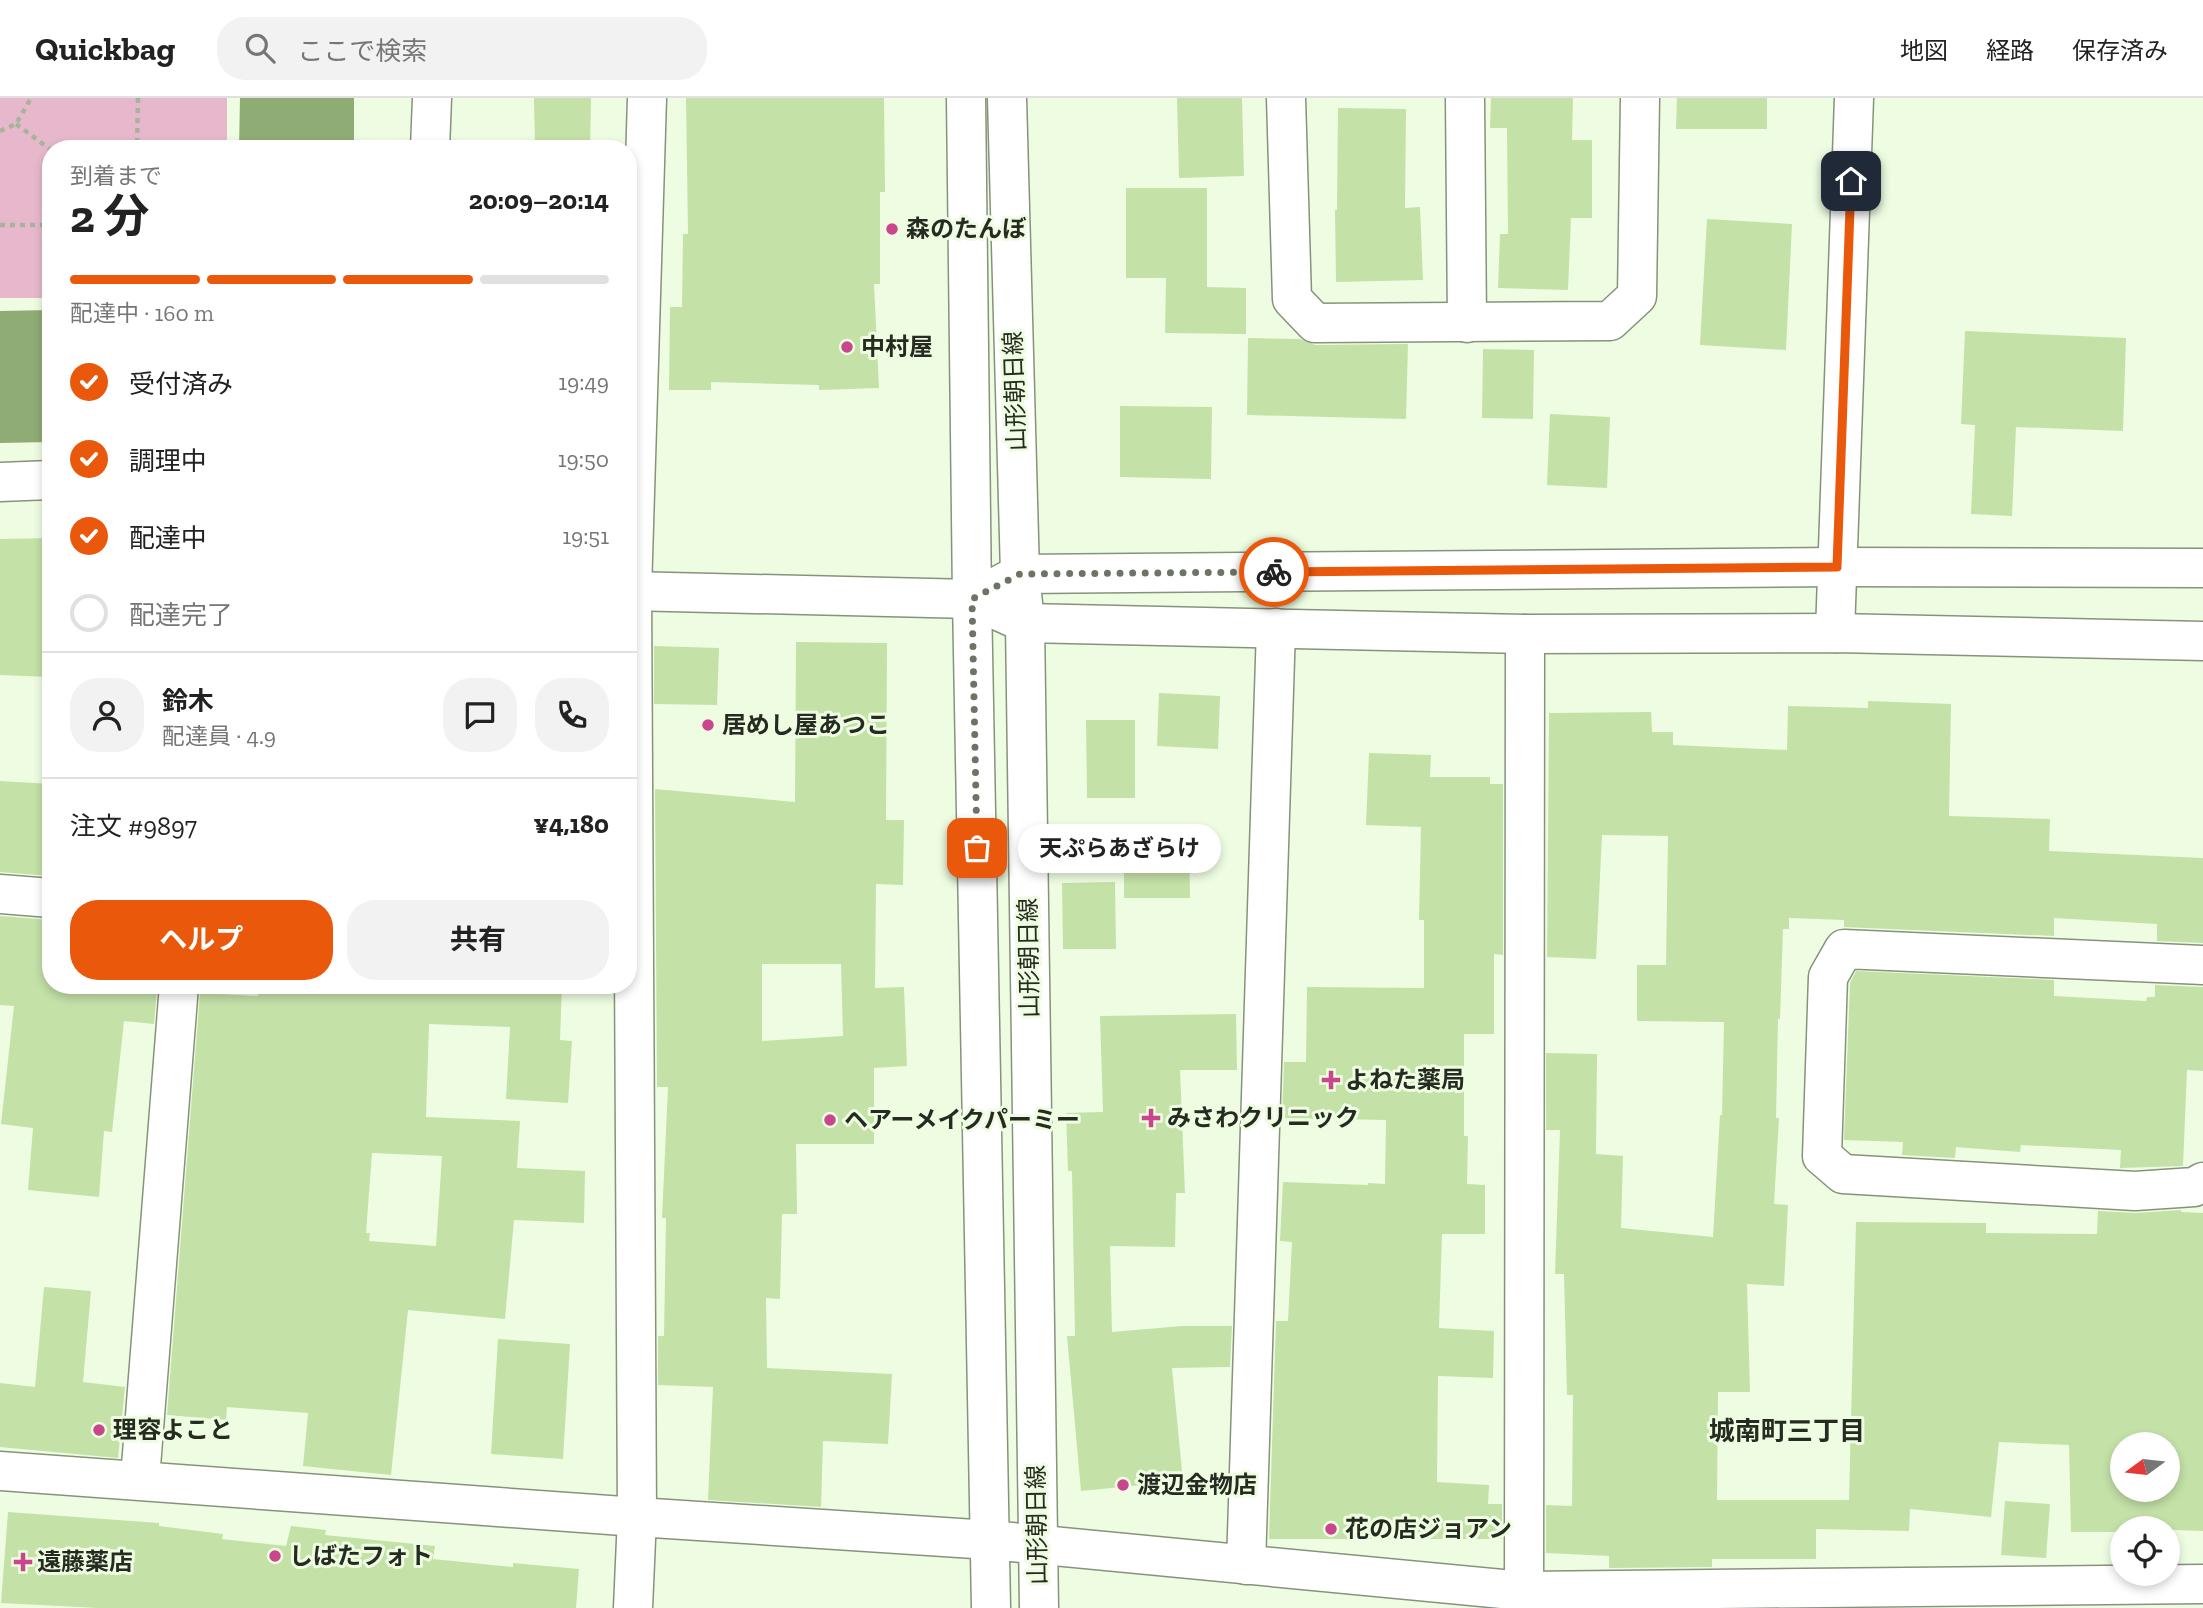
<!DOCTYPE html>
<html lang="ja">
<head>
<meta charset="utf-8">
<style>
  body { margin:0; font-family:"Zilla Slab","Noto Sans JP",serif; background:#f2f2f2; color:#222; height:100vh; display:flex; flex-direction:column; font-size:26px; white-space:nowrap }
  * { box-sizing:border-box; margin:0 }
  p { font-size:23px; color:#767676 }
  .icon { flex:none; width:38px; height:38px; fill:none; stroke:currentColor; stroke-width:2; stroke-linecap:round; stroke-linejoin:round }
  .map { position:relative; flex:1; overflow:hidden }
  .panel { position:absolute; left:42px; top:42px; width:595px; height:854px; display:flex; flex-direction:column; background:#fff; border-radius:28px; box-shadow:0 4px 10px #0003 }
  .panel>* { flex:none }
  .needle { width:46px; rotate:255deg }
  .tools { position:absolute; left:2110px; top:1334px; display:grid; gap:14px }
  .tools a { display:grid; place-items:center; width:70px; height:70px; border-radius:50%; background:#fff; box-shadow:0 4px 10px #0003; font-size:35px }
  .pin { position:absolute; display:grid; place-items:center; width:60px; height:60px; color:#fff; margin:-30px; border-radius:14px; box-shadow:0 4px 10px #0006 }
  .courier { position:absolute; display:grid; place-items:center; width:70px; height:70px; margin:-35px; border:5px solid #ea580c; border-radius:50%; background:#fff; color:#222; box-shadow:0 2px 9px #0007 }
  .bubble { position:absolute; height:49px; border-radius:24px; background:#fff; box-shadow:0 4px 10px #0003; font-size:23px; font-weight:700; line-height:49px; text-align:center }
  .overview em { font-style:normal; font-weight:700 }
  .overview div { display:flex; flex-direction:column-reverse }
  .overview { display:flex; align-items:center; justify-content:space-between; height:119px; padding:0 28px }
  h1 { font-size:46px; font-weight:700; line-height:52px }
  .bar { display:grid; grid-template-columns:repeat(4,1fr); gap:10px 7px; align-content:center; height:84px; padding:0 28px }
  .bar i { height:9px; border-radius:5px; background:#e0e0e0 }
  .bar .current { background:#ea580c }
  .bar p { grid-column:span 4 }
  .line { display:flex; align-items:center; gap:18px; padding:0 28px; border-top:2px solid #e0e0e0 }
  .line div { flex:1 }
  .round { display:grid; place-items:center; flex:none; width:74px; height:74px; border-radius:28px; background:#f2f2f2 }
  ol { padding:0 28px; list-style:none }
  li { display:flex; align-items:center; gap:21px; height:77px }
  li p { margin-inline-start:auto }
  li .icon { padding:7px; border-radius:50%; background:#ea580c; color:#fff; stroke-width:4 }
  li:last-child { color:#767676 }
  li i { width:38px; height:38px; border:4px solid #e0e0e0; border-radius:50% }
  .action { display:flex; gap:14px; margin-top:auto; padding:14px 28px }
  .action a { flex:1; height:80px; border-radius:28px; background:#ea580c; color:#fff; font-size:28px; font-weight:700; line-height:80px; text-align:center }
  .action a+a { background:#f2f2f2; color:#222 }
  header { display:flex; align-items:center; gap:42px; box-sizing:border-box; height:98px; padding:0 35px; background:#fff; border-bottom:2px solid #e0e0e0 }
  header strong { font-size:33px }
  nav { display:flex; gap:38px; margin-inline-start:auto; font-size:24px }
  .search { width:490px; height:63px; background:#f2f2f2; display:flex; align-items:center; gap:18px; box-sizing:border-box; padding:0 24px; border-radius:28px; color:#767676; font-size:26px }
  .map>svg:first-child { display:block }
</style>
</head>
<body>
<header>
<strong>Quickbag</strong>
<div class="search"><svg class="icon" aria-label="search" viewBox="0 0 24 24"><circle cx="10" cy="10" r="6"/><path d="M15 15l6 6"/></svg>ここで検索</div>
<nav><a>地図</a><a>経路</a><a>保存済み</a></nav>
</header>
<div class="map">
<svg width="2203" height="1510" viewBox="0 0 2203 1510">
  <rect width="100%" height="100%" fill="#eefde2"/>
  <path fill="#e7b8cc" d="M0 0H227V51H51V200H0Z"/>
  <g fill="#90ac75">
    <path d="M240 0H354V51H239Z"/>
    <path d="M51 212V344L0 345V213Z"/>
  </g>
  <g fill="#c4e1a8" fill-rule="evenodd">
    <path d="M534 0H591L590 51H535Z"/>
    <path d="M686 0H884L885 94H880V186H874L879 290 819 292V287L711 284V292H669L670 209H682L683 136H688Z"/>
    <path d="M1177 0H1242L1244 78 1179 80Z"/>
    <path d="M1491 0H1573L1572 42H1592V120H1571L1568 192 1498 190 1500 136H1508L1507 30H1490Z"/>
    <path d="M1677 0H1767V31H1676Z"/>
    <path d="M1338 10 1406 11 1405 110 1420 109 1423 182 1336 184 1335 112H1337Z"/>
    <path d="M1126 90H1207V189L1246 190V236L1165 235 1166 180H1126Z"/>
    <path d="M1707 121 1792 126 1786 252 1700 247Z"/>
    <path d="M1965 233 2126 240 2123 333 2016 329 2012 418 1971 416 1975 327 1961 326Z"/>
    <path d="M1248 240 1300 241 1315 247 1408 246 1406 321 1247 317Z"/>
    <path d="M1483 251 1534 252 1533 321 1482 320Z"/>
    <path d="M1120 308 1212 309 1211 381 1120 379Z"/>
    <path d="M1550 316 1610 319 1607 390 1547 387Z"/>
    <path d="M51 440V579L0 577V441Z"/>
    <path d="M796 544 887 545 886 722H904L903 787 876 786 875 890 904 889 907 968 874 970V1046H796L797 1116H782L780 1201 766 1200 767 1270 892 1276 888 1346 823 1343 821 1409 708 1402 713 1289 658 1287V1238H664L666 1120H662L668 989H657L655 691 795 704ZM762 866H841L843 938 762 943Z"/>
    <path d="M654 548 719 550 717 607 654 606Z"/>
    <path d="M1159 595 1220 598 1218 651 1157 648Z"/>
    <path d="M1868 603 1951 606 1949 718 2050 721 2049 753 2203 760V845L2157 843V826L2054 820V838L1844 829V822L1789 820V831H1783L1780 921H1778L1776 1020H1779L1774 1106 1788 1107 1784 1188 1747 1186 1750 1294H1718L1717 1402H1849L1856 1124 1986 1125V1135L2097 1136 2098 1113 2136 1115 2181 1112V1114L2203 1115V1433L2123 1430V1434H2071L2069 1347 1999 1344 1991 1419 1910 1411 1909 1433 1816 1431V1461H1712V1469L1609 1470V1458L1546 1455V1407L1572 1408 1573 1297H1567L1564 1176H1555L1560 1032H1546V955L1597 956 1596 1056 1623 1058 1621 1130 1713 1139 1720 1017H1722L1724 924 1637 923V867H1666L1668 738 1602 737 1596 861 1547 859 1549 615 1651 614 1652 634H1673V647L1787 652 1788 608 1868 610ZM2123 1346H2168V1391H2123Z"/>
    <path d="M1086 622H1135V700H1087Z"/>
    <path d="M1369 655 1431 657 1430 679H1490V686H1503V857L1494 856V936H1464V1038H1468L1467 1086 1485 1087V1136H1442L1439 1230 1494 1233 1493 1280 1438 1278 1437 1384 1489 1387 1488 1406H1502V1441H1269L1276 1223H1288L1292 1144 1280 1143 1283 1084 1368 1087V1085L1385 1086 1386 1022 1282 1020 1284 964H1306L1307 889 1424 890V822H1419L1421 729 1366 727Z"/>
    <path d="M0 683 51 686V778L0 774Z"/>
    <path d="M1124 731H1189L1190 800H1124Z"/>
    <path d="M1115 784 1116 851H1063L1062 785Z"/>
    <path d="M0 818 51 822V887H139V892L157 893 154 926 124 923 112 1034 104 1033 99 1099 28 1092 33 1030 1 1026 14 908 0 907Z"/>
    <path d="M1856 873 2054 882V898L2146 903 2147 899H2155V887L2203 889V973L2187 972 2183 1068 2120 1070 2121 1052 2021 1047 2020 1054 1956 1049 1955 1060 1902 1057 1903 1044 1844 1042 1850 885Z"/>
    <path d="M258 887H562L560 942 572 943 568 1005 506 1001 510 929 429 926 426 1019 520 1023 517 1070 585 1073 584 1125 514 1122 505 1221 408 1212 391 1377 303 1368 308 1315 227 1309 226 1322 167 1317 200 895 258 898ZM372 1055 442 1058 436 1148 369 1143 370 1135H366Z"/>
    <path d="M1236 916 1237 972H1180L1185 1095H1176L1175 1149 1110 1148 1112 1234 1182 1228H1232L1230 1269 1172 1270 1183 1383 1081 1393 1067 1238H1075L1072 1073H1068L1066 1015 1103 1014 1100 918Z"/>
    <path d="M44 1189 91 1193 83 1284 125 1289 118 1360 0 1349V1285L35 1289Z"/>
    <path d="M498 1241 570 1246 563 1361 491 1356Z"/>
    <path d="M2005 1403 2050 1406 2046 1460 2001 1457Z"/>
    <path d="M8 1414 159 1425V1428L223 1436 222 1441 286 1448 291 1428 326 1432 325 1437 435 1448 433 1461 513 1469V1465L579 1471 576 1510H98L1 1505Z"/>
  </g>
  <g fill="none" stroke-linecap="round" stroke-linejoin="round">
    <defs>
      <g id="minor">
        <path d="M1286 0 1292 201 1315 225 1610 223 1637 198 1640 0"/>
        <path d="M1465 0 1467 225"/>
        <path d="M430 51 432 0"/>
        <path d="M0 384 51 382"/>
        <path d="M990 492 1020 476 1837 469 2203 470"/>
        <path d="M628 493 972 501 1025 525 1525 536 1835 535 2203 543"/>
        <path d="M1835 535 1854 0"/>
        <path d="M0 796 51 800"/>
        <path d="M2203 867 1844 851 1828 879 1822 1058 1843 1076 2135 1093 2194 1089 2203 1084"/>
        <path d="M0 1373 637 1419 990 1442 1523 1493 2203 1486"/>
        <path d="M140 1381 179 887"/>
        <path d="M1246 1467 1276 530"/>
        <path d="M633 1510 637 1419 632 493 647 0"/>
        <path d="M1524 1510 1525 536"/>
      </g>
      <g id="major">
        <path d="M966 0 972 501 991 1510"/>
        <path d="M1007 0 1020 476 1025 525 1039 1510"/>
      </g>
    </defs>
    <use href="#minor" stroke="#86937b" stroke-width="41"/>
    <use href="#major" stroke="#86937b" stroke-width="41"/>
    <g stroke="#a8b39e" stroke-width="4.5" stroke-dasharray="5 5" stroke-linecap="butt">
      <path d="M16 26 51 52"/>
      <path d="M0 33 16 26 31 0"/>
      <path d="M102 51 137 50 138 0"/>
      <path d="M0 127H51L50 52"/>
    </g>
    <use href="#minor" stroke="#fff" stroke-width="38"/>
    <use href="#major" stroke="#fff" stroke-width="38"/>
  </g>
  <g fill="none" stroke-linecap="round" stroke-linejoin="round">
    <path stroke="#6c7465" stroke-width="7" stroke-dasharray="0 12.6" d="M977 750 972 501 1020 476 1274 474"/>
    <path stroke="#ea580c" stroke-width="9" d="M1274 474 1837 469 1851 83"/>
  </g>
  <g fill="#c9468d" stroke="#eefde2" stroke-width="2.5">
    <circle cx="892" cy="131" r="7"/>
    <circle cx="847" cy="249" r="7"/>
    <circle cx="708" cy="627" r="7"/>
    <path d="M1327.5 971.5h7v7h7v7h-7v7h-7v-7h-7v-7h7z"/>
    <path d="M1147.5 1009.5h7v7h7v7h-7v7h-7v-7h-7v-7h7z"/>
    <circle cx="830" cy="1022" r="7"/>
    <circle cx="99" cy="1332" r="7"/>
    <circle cx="1123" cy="1387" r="7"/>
    <circle cx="1331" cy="1431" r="7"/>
    <circle cx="275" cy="1458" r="7"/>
    <path d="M19.5 1453.5h7v7h7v7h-7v7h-7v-7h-7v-7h7z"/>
  </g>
  <g text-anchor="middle" stroke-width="6" stroke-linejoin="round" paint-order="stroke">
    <g font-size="24" font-weight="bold" fill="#262b21" stroke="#eefde2" text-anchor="start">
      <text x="906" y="139">森のたんぼ</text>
      <text x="861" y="257">中村屋</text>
      <text x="722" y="635">居めし屋あつこ</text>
      <text x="1345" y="990">よねた薬局</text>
      <text x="1167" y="1028">みさわクリニック</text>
      <text x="844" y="1030">ヘアーメイクパーミー</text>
      <text x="113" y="1340">理容よこと</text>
      <text x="1137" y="1395">渡辺金物店</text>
      <text x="1345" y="1439">花の店ジョアン</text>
      <text x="289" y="1466">しばたフォト</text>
      <text x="37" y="1472">遠藤薬店</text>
    </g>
    <g font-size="24" fill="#262b21" stroke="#eefde2">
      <text transform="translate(1015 293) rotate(-92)" y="8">山形朝日線</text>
      <text transform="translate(1029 860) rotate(-91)" y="8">山形朝日線</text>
      <text transform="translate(1037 1427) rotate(-91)" y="8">山形朝日線</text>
    </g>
    <g font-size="26" font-weight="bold" fill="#262b21" stroke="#eefde2">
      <text x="1787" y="1342">城南町三丁目</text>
    </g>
  </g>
</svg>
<div class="tools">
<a><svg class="needle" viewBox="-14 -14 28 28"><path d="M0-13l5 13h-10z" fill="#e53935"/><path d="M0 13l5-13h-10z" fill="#767676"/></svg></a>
<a><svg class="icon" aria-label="locate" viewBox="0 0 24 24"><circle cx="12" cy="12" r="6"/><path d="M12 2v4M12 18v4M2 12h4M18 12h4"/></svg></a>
</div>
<div class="pin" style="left:977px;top:750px;background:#ea580c"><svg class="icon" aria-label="bag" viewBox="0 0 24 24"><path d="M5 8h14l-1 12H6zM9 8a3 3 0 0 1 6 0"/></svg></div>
<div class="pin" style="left:1851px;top:83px;background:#1f2937"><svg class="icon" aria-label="home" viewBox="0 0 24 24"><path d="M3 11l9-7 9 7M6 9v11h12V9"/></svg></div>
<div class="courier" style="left:1274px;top:474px"><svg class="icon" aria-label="bike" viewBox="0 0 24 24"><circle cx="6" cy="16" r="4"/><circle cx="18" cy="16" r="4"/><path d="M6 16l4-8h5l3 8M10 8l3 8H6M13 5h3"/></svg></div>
<div class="bubble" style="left:1018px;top:726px;width:203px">天ぷらあざらけ</div>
<section class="panel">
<div class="overview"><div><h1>2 分</h1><p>到着まで</p></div><em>20:09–20:14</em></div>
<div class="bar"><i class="current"></i><i class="current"></i><i class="current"></i><i></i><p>配達中 · 160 m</p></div>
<ol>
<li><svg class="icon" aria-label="check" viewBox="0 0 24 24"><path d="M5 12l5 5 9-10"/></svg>受付済み<p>19:49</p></li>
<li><svg class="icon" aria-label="check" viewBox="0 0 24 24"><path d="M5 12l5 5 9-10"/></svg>調理中<p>19:50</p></li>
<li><svg class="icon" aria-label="check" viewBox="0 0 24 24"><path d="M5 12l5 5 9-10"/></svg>配達中<p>19:51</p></li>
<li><i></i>配達完了</li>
</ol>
<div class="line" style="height:126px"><a class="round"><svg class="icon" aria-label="person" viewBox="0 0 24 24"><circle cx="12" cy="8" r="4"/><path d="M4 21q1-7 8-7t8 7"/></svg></a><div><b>鈴木</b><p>配達員 · 4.9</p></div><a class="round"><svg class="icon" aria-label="chat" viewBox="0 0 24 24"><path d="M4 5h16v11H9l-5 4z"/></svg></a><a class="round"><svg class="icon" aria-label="phone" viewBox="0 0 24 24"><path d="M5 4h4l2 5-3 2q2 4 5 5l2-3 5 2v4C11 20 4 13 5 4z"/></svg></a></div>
<div class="line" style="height:91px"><div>注文 #9897</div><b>¥4,180</b></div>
<div class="action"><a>ヘルプ</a><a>共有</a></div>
</section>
</div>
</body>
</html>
